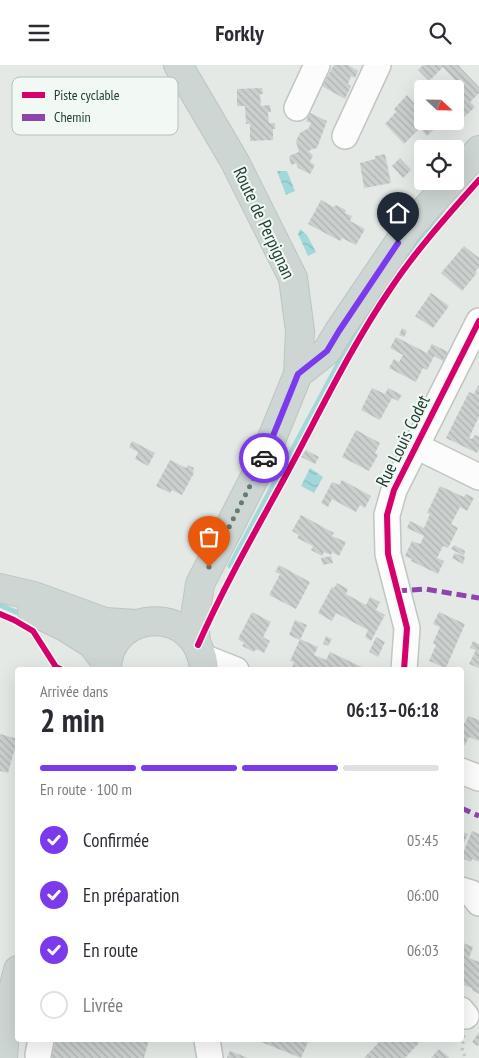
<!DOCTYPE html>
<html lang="fr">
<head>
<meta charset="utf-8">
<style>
  body { margin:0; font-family:"PT Sans Narrow",sans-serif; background:#f7f7f7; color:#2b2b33; height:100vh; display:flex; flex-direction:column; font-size:19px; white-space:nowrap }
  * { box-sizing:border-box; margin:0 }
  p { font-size:16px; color:#7c7c81 }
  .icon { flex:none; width:28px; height:28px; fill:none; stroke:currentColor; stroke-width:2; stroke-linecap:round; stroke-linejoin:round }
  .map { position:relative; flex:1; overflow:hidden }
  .side { position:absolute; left:15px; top:602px; width:449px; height:375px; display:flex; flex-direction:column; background:#fff; border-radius:5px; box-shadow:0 5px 20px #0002 }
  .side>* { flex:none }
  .needle { width:32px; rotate:112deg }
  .controls { position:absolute; left:414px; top:15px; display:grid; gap:10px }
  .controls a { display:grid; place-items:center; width:50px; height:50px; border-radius:5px; background:#fff; box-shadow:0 5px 20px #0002; font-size:25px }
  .pin { position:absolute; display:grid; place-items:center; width:42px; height:42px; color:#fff; margin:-51px -21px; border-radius:50% 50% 50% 0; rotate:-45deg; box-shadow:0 0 5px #0007 }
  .pin .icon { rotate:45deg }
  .courier { position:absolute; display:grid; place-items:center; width:50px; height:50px; margin:-25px; border:4px solid #7c3aed; border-radius:50%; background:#fff; color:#222; box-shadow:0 1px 6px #0007 }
  .summary em { font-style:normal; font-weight:600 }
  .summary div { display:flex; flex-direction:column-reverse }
  .summary { display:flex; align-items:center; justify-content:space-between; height:85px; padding:0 25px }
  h1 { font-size:32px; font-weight:600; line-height:38px }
  .bar { display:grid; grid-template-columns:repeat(4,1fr); gap:8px 5px; align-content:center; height:60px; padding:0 25px }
  .bar i { height:6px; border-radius:4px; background:#e1e1e2 }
  .bar .selected { background:#7c3aed }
  .bar p { grid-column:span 4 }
  ol { padding:0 25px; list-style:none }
  li { display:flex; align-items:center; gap:15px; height:55px }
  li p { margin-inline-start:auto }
  li .icon { padding:5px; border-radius:50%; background:#7c3aed; color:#fff; stroke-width:4 }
  li:last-child { color:#7c7c81 }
  li i { width:28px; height:28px; border:2px solid #e1e1e2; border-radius:50% }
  header { display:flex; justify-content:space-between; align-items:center; height:65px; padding:0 25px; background:#fff; font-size:22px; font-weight:600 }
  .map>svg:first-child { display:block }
</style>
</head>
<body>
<header><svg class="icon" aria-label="menu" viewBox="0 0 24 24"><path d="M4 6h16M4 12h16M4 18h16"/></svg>Forkly<svg class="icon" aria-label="search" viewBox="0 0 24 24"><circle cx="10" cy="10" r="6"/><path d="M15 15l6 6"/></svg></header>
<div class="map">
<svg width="479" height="993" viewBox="0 0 479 993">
  <defs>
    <pattern id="water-waves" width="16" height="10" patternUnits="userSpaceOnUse" patternTransform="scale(1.25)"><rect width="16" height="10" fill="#a2d8da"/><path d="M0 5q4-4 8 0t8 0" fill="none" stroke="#8bbabc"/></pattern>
    <pattern id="building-back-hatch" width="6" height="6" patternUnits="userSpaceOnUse" patternTransform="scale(1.25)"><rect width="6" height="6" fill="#cbd0ce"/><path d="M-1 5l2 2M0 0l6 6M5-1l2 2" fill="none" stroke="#aeb4b1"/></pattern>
  </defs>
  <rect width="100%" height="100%" fill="#e4e9e6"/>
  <g fill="url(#water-waves)">
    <path d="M277 106H287L295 126 286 130Z"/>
    <path d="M300 164 307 170 316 187 308 191 298 169Z"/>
    <path d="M310 403 323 412 314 428 301 421Z"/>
  </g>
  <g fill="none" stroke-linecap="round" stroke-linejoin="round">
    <g stroke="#a2d8da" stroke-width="5">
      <path d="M407 190 442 146"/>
      <path d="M230 501 351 275 384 224"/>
      <path d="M0 540 23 550"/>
    </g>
  </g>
  <g fill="url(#building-back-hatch)">
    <path d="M334 0H348L358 6 355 13 351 11 348 19 351 21 345 34 322 21Z"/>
    <path d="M423 0H458L479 22V28L470 37 475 42 464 52 459 47 458 48 455 44V33L464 25 443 2 429 16 418 5Z"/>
    <path d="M262 23 263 29H260L261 41 270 40 271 47H268L269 58H275V64H273V75L250 76V59H246L245 41H237V24Z"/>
    <path d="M407 30 422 47V56H439L440 58 427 71 420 63 404 79 385 59 396 47 394 44Z"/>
    <path d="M310 48 327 56 317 83 310 85 309 87 313 90 310 97 315 100 310 109 298 103 296 98 291 100 289 91 299 87 296 76 300 68 309 63 311 58 306 56Z"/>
    <path d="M385 89 391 118 364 123 360 98 375 94V91Z"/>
    <path d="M400 93 411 105 403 113 392 101Z"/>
    <path d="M321 135 334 142 336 140 346 145 345 148 352 151 350 156 365 164 356 180 342 173 340 176 308 159Z"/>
    <path d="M464 181 479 193V202L475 207 477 208 462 226 441 208Z"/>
    <path d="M431 228 449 241 433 263 415 251Z"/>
    <path d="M402 263 407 266 404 272 399 270Z"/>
    <path d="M396 272 427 288 432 279 448 287 443 296 434 291 427 305 423 303 416 317 389 303 394 294 399 297 403 290 390 283Z"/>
    <path d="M479 319V351L469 373 472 374 475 370 479 372V384L477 388 446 373 469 327 474 329Z"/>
    <path d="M372 323 385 329 388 323 402 330 398 336 392 333 380 355 361 345Z"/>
    <path d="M356 365 380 378 375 388 378 390 369 406 342 392Z"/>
    <path d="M132 376 155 388 148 401 135 394 138 387 129 382Z"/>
    <path d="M306 385 319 392 315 399 301 392Z"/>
    <path d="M170 395 186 403 188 400 194 403 193 407 194 408 182 430 172 425 170 428 156 421Z"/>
    <path d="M342 415 371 431 365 443 360 440 356 447 332 434 328 442 321 438 332 417 339 420Z"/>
    <path d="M440 421 464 432 466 429 474 433 467 446 460 442 451 459 458 463 448 483 443 481 437 493 444 496 438 509 411 496 412 494 405 491 412 476 420 479 424 471 407 463 410 456 424 463 430 449 427 448Z"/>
    <path d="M301 450 334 468 332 471 346 477 339 491 332 487 331 490 324 487 322 491 311 485 313 481 297 473 299 470 292 466Z"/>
    <path d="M454 480 465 486 464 491 451 484Z"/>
    <path d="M455 488 465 492 463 499 452 493Z"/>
    <path d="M331 491 333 498 323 500 321 493Z"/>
    <path d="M279 500 310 517 296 544 269 530 280 509 275 507Z"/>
    <path d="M337 518 348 524 346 529 366 540 370 532 380 537 376 545 385 550 371 576 365 572 368 565 336 548 332 556 318 548 332 522 334 523Z"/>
    <path d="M252 547 271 557 263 572 270 576 264 588 256 584 254 587 242 581 244 578 238 574Z"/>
    <path d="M439 547 465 559 446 603 429 596 436 580 433 578 440 562 433 559Z"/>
    <path d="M295 555 307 560 300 575 289 570Z"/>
    <path d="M326 571 332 574 328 581 323 579Z"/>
    <path d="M376 572 385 577 378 592 369 587Z"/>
    <path d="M300 574 318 582 314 590 326 595 330 587 368 605H296L292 603 294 597 290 596Z"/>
    <path d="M473 576 479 579V603L469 599 476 585 470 583Z"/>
    <path d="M468 651 479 655V676L469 672 465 680 461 678V656L465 658Z"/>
    <path d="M0 669 18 674V688L14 686 8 708 0 706Z"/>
    <path d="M461 766 468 769 461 784Z"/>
    <path d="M472 766 479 769V797L472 794 471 797 461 793Z"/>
    <path d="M461 877 473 882 469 893 479 897V929L472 925V923L461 919Z"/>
    <path d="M479 967V980L477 981 472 977Z"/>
    <path d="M56 975H149L144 993H51Z"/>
    <path d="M256 975H309L301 993Z"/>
    <path d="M381 975H416L419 978 405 993H364Z"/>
    <path d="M439 984 450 993H431Z"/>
    <path d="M230 986 248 993H227Z"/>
  </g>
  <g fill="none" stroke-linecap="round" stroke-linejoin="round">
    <defs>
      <g id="minor">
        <path d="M297 43 317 0"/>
        <path d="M345 71 378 0"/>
        <path d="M416 381 479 412"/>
        <path d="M203 592 236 605"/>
        <path d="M404 605 407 563 388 489 387 450 394 425 479 256"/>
        <path d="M461 706 479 713"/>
        <path d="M461 825 471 828 479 838"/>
        <path d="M461 945 466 951"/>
        <path d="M207 975 210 993"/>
        <path d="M38 990 41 975"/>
      </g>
      <g id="major">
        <path d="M178 0 235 97 293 213 300 266 298 309 261 400 200 519 194 558 196 576"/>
        <path d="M455 112 479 85"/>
        <path d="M298 309 327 286 339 266 408 164 451 116"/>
        <path d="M0 523 34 531 105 557 137 559"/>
        <path d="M32 546 65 562 92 579 107 599"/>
        <path d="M107 605C107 543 199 537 204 605"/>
        <path d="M3 993 6 952 18 905"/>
      </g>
    </defs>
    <use href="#minor" stroke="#c1c6c3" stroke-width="28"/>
    <use href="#major" stroke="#bcc5c2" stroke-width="30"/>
    <path stroke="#c0cac5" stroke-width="3" stroke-dasharray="2.5 4" stroke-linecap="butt" d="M464 970 462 986 466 993"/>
    <use href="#minor" stroke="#fbfcfb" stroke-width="25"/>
    <use href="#major" stroke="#cdd6d2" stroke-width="28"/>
    <g stroke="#8e44ad" stroke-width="5" stroke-dasharray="10 5" stroke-linecap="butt">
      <path d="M397 526 425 524 479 533"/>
      <path d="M461 743 479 751"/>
    </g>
    <defs>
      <g id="cycleway">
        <path d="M0 549 14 555 33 566 56 602 62 605"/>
        <path d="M198 580C223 523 255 467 285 412 319 349 350 283 391 223 417 184 448 150 479 115"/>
        <path d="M404 605 407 563 388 489 387 450 394 425 479 256"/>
      </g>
    </defs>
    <use href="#cycleway" stroke="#f2f9f4" stroke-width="9"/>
    <use href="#cycleway" stroke="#d6006c" stroke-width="6"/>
  </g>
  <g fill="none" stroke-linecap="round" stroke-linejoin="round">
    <path stroke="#657a72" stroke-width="5" stroke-dasharray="0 9" d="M209 502 264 393"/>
    <path stroke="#7c3aed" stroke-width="6" d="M264 393 298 309 327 286 339 266 398 178"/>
  </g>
  <g text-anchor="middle" stroke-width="4" stroke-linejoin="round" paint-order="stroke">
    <g font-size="18" fill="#203e33" stroke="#f2f9f4">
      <text transform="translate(264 158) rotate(65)" y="6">Route de Perpignan</text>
      <text transform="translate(403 376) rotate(-64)" y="6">Rue Louis Codet</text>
    </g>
  </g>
  <rect x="12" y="12" width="166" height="58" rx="8" fill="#f2f9f4" stroke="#b3c1ba" stroke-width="1"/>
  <rect x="22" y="27" width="23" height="6" fill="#d6006c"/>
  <rect x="22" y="49" width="23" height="7" fill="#8e44ad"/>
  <g font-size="14" fill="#203e33">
    <text x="54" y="35">Piste cyclable</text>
    <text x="54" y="57">Chemin</text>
  </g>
</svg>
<div class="controls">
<a><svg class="needle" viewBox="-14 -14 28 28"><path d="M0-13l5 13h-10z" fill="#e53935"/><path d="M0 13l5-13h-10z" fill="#7c7c81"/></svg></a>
<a><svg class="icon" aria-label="locate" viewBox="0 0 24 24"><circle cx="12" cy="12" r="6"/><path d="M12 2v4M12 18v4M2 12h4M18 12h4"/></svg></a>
</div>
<div class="pin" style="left:209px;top:502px;background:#ea580c"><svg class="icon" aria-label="bag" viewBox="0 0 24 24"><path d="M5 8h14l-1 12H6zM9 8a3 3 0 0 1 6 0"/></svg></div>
<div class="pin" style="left:398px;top:178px;background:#1f2937"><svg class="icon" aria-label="home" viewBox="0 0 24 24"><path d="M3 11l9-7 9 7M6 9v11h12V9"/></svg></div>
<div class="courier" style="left:264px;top:393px"><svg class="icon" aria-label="car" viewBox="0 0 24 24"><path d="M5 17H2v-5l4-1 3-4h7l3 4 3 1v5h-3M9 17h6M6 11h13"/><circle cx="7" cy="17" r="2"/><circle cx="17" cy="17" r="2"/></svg></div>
<section class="side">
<div class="summary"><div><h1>2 min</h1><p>Arrivée dans</p></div><em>06:13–06:18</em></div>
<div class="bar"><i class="selected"></i><i class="selected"></i><i class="selected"></i><i></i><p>En route · 100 m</p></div>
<ol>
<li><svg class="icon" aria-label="check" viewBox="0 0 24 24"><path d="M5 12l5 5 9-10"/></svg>Confirmée<p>05:45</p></li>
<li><svg class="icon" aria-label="check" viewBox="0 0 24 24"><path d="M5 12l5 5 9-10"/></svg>En préparation<p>06:00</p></li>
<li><svg class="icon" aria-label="check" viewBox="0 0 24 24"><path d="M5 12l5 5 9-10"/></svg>En route<p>06:03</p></li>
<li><i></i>Livrée</li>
</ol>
</section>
</div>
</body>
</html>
